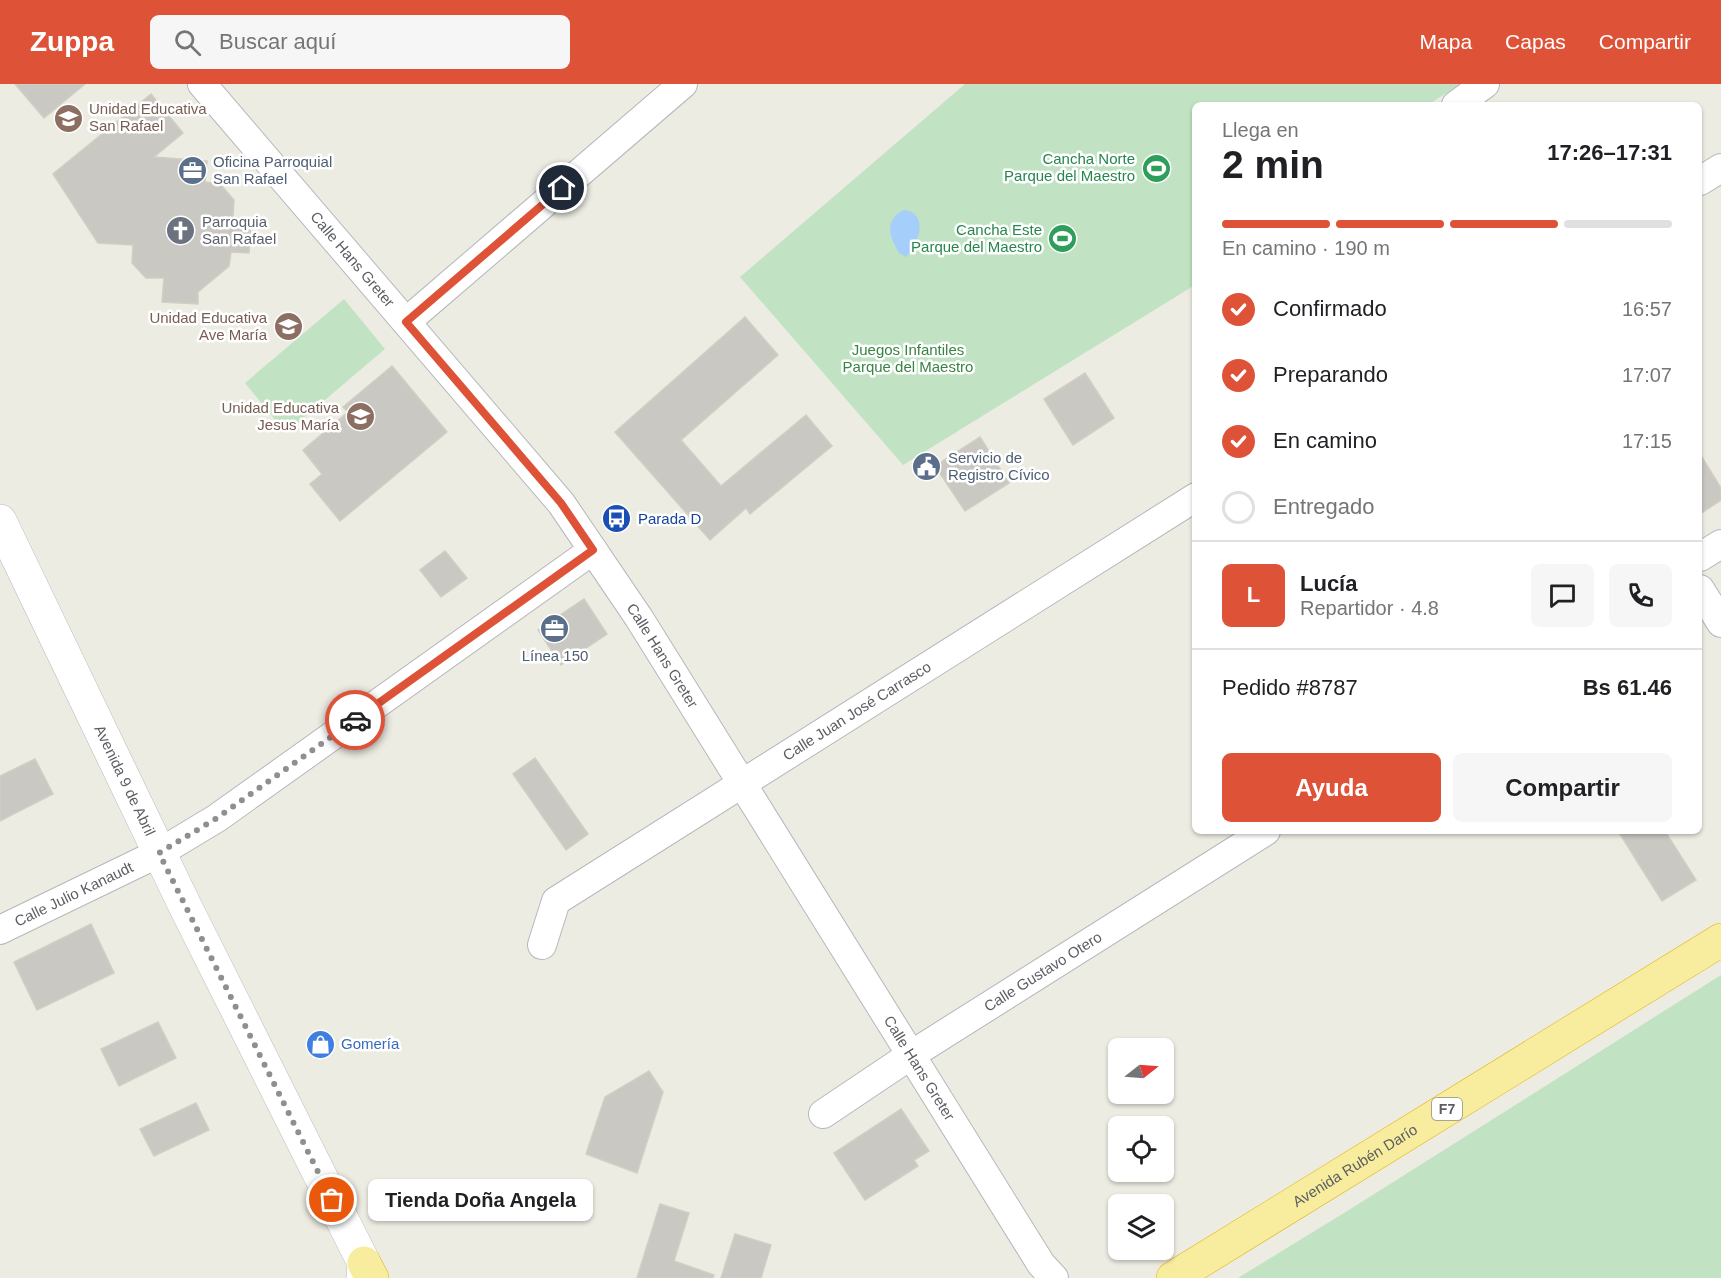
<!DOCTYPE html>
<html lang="es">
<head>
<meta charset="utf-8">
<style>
  body { margin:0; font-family:Arial,sans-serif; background:#f6f6f6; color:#202124; height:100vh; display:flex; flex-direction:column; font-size:22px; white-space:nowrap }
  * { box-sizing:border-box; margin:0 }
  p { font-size:20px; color:#757577 }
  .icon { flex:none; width:33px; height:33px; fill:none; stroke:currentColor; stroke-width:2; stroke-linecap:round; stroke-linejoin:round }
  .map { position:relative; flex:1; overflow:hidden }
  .drawer { position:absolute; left:1192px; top:18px; width:510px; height:732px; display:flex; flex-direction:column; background:#fff; border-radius:9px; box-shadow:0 2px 4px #0004 }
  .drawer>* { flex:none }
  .needle { width:39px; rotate:73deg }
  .controls { position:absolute; left:1108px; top:954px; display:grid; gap:12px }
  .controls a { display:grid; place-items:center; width:66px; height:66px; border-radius:9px; background:#fff; box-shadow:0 2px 4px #0004; font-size:30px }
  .pin { position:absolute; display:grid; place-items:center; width:51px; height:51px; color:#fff; margin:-26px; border:3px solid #fff; border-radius:50%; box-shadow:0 2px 6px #0007 }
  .courier { position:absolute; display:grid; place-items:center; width:60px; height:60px; margin:-30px; border:4px solid #de5338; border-radius:50%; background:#fff; color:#222; box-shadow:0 2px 8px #0007 }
  .bubble { position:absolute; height:42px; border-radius:9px; background:#fff; box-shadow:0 2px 4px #0004; font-size:20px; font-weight:600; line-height:42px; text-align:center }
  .summary em { font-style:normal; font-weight:600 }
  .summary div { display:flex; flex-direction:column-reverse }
  .summary { display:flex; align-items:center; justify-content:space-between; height:102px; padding:0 30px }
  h1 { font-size:39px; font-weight:600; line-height:45px }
  .bar { display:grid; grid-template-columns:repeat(4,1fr); gap:9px 6px; align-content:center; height:72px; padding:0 30px }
  .bar i { height:8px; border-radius:4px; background:#e0e0e0 }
  .bar .current { background:#de5338 }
  .bar p { grid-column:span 4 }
  .line { display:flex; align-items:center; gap:15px; padding:0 30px; border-top:2px solid #e0e0e0 }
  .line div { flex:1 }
  .round { display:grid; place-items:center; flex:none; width:63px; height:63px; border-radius:9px; background:#f6f6f6 }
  ol { padding:0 30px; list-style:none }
  li { display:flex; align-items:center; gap:18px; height:66px }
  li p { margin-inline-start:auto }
  li .icon { padding:6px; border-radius:50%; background:#de5338; color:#fff; stroke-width:4 }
  li:last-child { color:#757577 }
  li i { width:33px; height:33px; border:3px solid #e0e0e0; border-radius:50% }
  .action { display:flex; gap:12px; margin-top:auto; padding:12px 30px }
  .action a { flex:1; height:69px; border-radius:9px; background:#de5338; color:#fff; font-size:24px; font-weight:600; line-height:69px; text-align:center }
  .action a+a { background:#f6f6f6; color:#202124 }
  header { display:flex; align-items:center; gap:36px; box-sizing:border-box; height:84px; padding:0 30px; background:#de5338; color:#fff }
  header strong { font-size:28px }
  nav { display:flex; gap:33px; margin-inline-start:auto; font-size:21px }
  .search { width:420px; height:54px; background:#f6f6f6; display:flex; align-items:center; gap:15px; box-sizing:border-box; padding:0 21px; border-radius:9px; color:#757577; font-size:22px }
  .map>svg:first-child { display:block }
</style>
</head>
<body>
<header>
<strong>Zuppa</strong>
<div class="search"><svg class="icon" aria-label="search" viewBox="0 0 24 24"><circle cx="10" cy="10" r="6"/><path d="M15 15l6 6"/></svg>Buscar aquí</div>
<nav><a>Mapa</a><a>Capas</a><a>Compartir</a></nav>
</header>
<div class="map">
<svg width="1721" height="1194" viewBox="0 0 1721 1194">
  <rect width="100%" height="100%" fill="#edece3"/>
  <g fill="#c1e3c4">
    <path d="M965 0H1460L1428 21H1196L1195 201 903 381 740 193Z"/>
    <path d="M344 215 385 265 286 349 245 299Z"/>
    <path d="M1721 891V1194H1238L1352 1124Z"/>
  </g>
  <path fill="#a6cefa" d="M903 126C930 128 919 160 906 173L899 169C890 153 883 138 903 126Z"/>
  <g fill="#cac8c2" stroke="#d1cec2" stroke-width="1.5">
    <path d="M15 0H85L44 34Z"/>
    <path d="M151 10 183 49 154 73 207 77 205 98 220 100 234 116 233 134 251 135 249 169 231 168 229 182 198 208V220L162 218 164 194H146L132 179 133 161 98 159 53 90Z"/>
    <path d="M745 233 778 271 681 356 721 402 806 331 832 362 750 430 746 424 710 456 615 348Z"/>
    <path d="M392 282 447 348 340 437 310 400 322 390 303 366 348 328 343 323Z"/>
    <path d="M1085 289 1114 334 1073 361 1044 315Z"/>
    <path d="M980 353 1009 399 965 427 935 382Z"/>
    <path d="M1700 370 1721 404V416L1700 430Z"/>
    <path d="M445 467 467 494 441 513 420 486Z"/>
    <path d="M584 515 607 550 561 581 538 546Z"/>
    <path d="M535 674 588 750 566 766 513 690Z"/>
    <path d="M35 675 53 710 0 737V692Z"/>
    <path d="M1618 747H1665L1696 796 1662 817Z"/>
    <path d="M91 840 114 889 37 926 14 878Z"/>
    <path d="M158 938 176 974 119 1002 101 965Z"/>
    <path d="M649 987 663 1008 637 1089 586 1070 605 1013Z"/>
    <path d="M196 1019 209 1046 154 1072 140 1045Z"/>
    <path d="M901 1025 929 1067 914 1076 918 1082 865 1116 834 1069Z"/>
    <path d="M660 1120 689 1129 674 1177 714 1191 713 1194H637Z"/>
    <path d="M735 1150 771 1161 761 1194H721Z"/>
  </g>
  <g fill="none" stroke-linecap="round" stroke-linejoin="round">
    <defs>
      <g id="minor">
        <path id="s1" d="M202 0 561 419 639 534 1041 1180 1054 1194"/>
        <path d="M1456 21 1485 0"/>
        <path d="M1700 97 1721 84"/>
        <path d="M406 238 683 0"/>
        <path d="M1700 473 1721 460"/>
        <path d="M1700 505 1721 539"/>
        <path id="s2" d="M0 846 159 769 217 734 593 466"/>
        <path id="s3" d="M542 861 556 817 1196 413"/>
        <path id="s4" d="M823 1030 911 971 1266 747"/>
      </g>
      <g id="secondary">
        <path id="s5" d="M0 437 185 822 364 1179 363 1194"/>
      </g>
      <g id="trunk">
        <path d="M364 1179 372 1194"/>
        <path id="s6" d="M1173 1194 1721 856"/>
      </g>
    </defs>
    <use href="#minor" stroke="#b5b8bc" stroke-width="30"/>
    <use href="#secondary" stroke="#b6b9be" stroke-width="34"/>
    <use href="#trunk" stroke="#e2b20e" stroke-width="34"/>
    <use href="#minor" stroke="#fff" stroke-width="28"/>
    <use href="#secondary" stroke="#fff" stroke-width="33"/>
    <use href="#trunk" stroke="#f8ec9e" stroke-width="33"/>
  </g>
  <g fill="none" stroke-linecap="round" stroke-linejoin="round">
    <path stroke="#8e9090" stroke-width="6" stroke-dasharray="0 10.8" d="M332 1116 159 769 217 734 355 636"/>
    <path stroke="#de5338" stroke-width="8" d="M355 636 593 466 561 419 406 238 562 104"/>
  </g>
  <defs>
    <symbol id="school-disc" viewBox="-11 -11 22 22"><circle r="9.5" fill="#8d6e63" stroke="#fff"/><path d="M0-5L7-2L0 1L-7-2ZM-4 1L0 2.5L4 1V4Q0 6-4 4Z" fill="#fff"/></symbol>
    <symbol id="stadium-disc" viewBox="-11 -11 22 22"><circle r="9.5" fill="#2e9e5b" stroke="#fff"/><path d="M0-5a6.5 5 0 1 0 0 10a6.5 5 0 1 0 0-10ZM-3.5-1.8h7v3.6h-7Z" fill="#fff"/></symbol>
    <symbol id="office-disc" viewBox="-11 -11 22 22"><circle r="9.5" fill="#5c6f8a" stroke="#fff"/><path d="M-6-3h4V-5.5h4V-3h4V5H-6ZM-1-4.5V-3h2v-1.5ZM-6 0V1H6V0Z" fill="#fff"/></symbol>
    <symbol id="church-disc" viewBox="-11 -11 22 22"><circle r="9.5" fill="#6b7280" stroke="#fff"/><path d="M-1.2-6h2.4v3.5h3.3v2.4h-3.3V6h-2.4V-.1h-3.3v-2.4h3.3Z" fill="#fff"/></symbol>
    <symbol id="civic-disc" viewBox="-11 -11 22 22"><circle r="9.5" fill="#5c6f8a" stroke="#fff"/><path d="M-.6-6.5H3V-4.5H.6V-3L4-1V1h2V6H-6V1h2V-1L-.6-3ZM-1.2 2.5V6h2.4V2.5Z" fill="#fff"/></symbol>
    <symbol id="bus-disc" viewBox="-11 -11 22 22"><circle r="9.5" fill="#1a4fb4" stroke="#fff"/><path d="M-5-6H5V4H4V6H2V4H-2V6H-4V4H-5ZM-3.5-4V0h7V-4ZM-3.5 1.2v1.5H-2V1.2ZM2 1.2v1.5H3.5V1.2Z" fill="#fff"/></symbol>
    <symbol id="shop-disc" viewBox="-11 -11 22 22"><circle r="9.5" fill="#3f7fe0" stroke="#fff"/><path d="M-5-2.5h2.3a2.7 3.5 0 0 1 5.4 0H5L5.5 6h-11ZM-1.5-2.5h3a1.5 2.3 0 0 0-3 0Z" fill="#fff"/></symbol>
  </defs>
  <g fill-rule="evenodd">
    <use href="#school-disc" x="52" y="18" width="33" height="33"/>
    <use href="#stadium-disc" x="1140" y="68" width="33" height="33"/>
    <use href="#office-disc" x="176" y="70" width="33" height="33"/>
    <use href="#church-disc" x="164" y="130" width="33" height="33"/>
    <use href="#stadium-disc" x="1046" y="138" width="33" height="33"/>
    <use href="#school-disc" x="272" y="226" width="33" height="33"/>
    <use href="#school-disc" x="344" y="316" width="33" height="33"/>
    <use href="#civic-disc" x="910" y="366" width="33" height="33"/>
    <use href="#bus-disc" x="600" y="418" width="33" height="33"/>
    <use href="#office-disc" x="538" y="528" width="33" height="33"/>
    <use href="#shop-disc" x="304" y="944" width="33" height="33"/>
  </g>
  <g text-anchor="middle" stroke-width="5" stroke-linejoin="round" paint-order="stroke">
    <rect fill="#fff" stroke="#8c8e92" stroke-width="1.5" x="1432" y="1014" width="30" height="22" rx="4.5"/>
    <g font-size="14" font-weight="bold" fill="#5b5e63">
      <text x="1447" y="1030">F7</text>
    </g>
    <g font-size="15" fill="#785e54" stroke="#fff" text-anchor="end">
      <text x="89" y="30" text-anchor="start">Unidad Educativa<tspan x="89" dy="17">San Rafael</tspan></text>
      <text x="267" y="239">Unidad Educativa<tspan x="267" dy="17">Ave María</tspan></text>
      <text x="339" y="329">Unidad Educativa<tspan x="339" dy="17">Jesus María</tspan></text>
    </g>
    <g font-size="15" fill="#27864d" stroke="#fff" text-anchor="end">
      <text x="1135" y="80">Cancha Norte<tspan x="1135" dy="17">Parque del Maestro</tspan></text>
      <text x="1042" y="151">Cancha Este<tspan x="1042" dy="17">Parque del Maestro</tspan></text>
    </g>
    <g font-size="15" fill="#4e5e75" stroke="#fff" text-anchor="start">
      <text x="213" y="83">Oficina Parroquial<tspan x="213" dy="17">San Rafael</tspan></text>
      <text x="948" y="379">Servicio de<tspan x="948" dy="17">Registro Cívico</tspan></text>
      <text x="555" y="577" text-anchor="middle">Línea 150</text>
    </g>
    <g font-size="15" fill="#5b616d" stroke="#fff" text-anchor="start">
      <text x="202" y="143">Parroquia<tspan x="202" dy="17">San Rafael</tspan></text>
    </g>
    <g font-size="15" fill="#5b5e63" stroke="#fff">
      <text dy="5" stroke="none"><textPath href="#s1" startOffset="231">Calle Hans Greter</textPath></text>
      <text dy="5" stroke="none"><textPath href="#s1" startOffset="735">Calle Hans Greter</textPath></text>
      <text dy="5" stroke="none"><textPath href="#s3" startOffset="402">Calle Juan José Carrasco</textPath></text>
      <text dy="5" stroke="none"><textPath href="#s5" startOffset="288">Avenida 9 de Abril</textPath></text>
      <text dy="5" stroke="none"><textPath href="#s2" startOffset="82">Calle Julio Kanaudt</textPath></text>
      <text dy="5" stroke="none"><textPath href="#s4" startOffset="262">Calle Gustavo Otero</textPath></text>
      <text dy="5" stroke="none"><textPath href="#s1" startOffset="1221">Calle Hans Greter</textPath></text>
      <text dy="5" stroke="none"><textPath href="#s6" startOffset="214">Avenida Rubén Darío</textPath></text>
    </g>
    <g font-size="15" fill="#3a8344" stroke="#fff">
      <text x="908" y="271">Juegos Infantiles<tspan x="908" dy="17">Parque del Maestro</tspan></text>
    </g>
    <g font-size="15" fill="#164399" stroke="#fff" text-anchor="start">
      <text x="638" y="440">Parada D</text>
    </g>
    <g font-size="15" fill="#366cbe" stroke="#fff" text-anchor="start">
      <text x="341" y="965">Gomería</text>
    </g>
  </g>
</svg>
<div class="controls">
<a><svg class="needle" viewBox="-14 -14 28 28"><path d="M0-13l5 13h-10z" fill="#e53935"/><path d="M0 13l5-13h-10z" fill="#757577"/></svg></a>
<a><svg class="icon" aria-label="locate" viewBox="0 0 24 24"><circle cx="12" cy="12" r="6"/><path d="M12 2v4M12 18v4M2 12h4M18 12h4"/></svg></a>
<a><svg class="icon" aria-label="layers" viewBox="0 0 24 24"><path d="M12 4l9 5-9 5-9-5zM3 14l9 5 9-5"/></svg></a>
</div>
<div class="pin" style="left:332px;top:1116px;background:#ea580c"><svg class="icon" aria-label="bag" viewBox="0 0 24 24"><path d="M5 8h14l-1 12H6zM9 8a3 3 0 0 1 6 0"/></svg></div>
<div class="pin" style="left:562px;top:104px;background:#1f2937"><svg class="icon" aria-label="home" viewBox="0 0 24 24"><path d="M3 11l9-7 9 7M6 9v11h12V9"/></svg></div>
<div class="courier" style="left:355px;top:636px"><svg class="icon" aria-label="car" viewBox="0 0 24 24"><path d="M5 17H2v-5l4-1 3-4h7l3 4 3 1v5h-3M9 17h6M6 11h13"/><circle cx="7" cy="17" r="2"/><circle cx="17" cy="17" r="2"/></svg></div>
<div class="bubble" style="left:368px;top:1095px;width:225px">Tienda Doña Angela</div>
<section class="drawer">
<div class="summary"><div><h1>2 min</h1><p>Llega en</p></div><em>17:26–17:31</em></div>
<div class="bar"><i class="current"></i><i class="current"></i><i class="current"></i><i></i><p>En camino · 190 m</p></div>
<ol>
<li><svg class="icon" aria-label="check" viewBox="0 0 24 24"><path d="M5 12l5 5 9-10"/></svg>Confirmado<p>16:57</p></li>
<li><svg class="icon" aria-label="check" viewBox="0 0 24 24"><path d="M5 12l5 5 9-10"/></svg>Preparando<p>17:07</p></li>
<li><svg class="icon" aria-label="check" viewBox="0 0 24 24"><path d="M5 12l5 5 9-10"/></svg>En camino<p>17:15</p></li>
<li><i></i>Entregado</li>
</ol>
<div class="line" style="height:108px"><b class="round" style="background:#de5338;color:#fff">L</b><div><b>Lucía</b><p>Repartidor · 4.8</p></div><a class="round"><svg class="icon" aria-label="chat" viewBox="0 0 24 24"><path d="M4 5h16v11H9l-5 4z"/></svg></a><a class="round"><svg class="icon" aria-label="phone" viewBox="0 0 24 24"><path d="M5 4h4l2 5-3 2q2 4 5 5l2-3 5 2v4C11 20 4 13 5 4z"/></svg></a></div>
<div class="line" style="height:78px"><div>Pedido #8787</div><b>Bs 61.46</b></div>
<div class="action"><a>Ayuda</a><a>Compartir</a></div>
</section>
</div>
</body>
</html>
